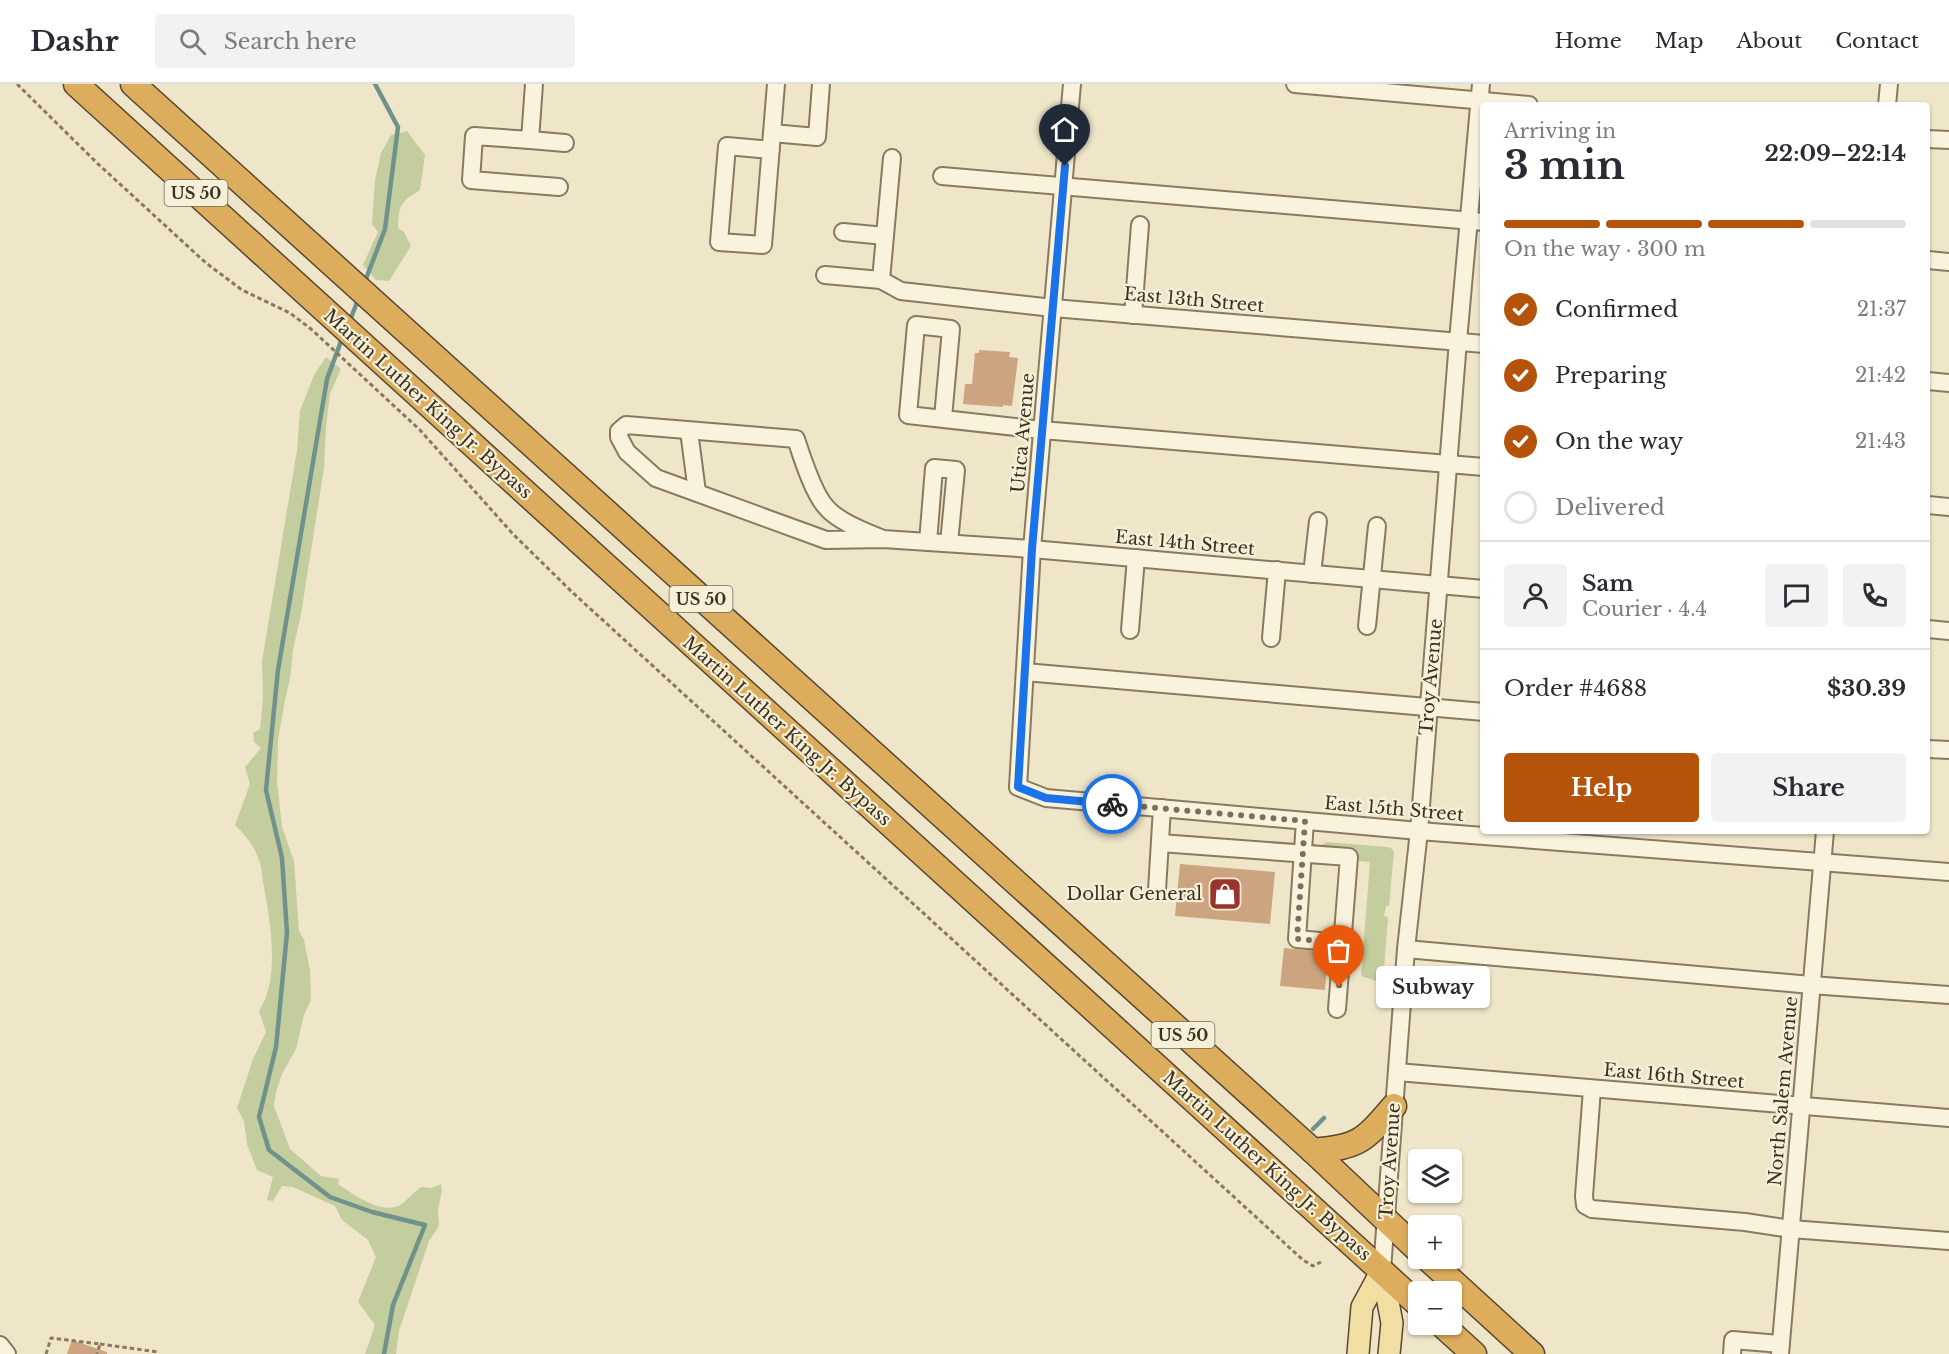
<!DOCTYPE html>
<html lang="en">
<head>
<meta charset="utf-8">
<style>
  body { margin:0; font-family:"Libre Baskerville",serif; background:#f2f2f3; color:#2b2b33; height:100vh; display:flex; flex-direction:column; font-size:22px; white-space:nowrap }
  * { box-sizing:border-box; margin:0 }
  p { font-size:20px; color:#7c7c81 }
  .icon { flex:none; width:33px; height:33px; fill:none; stroke:currentColor; stroke-width:2; stroke-linecap:round; stroke-linejoin:round }
  .map { position:relative; flex:1; overflow:hidden }
  .sheet { position:absolute; left:1480px; top:18px; width:450px; height:732px; display:flex; flex-direction:column; background:#fff; border-radius:6px; box-shadow:0 2px 4px #0004 }
  .sheet>* { flex:none }
  .fabs { position:absolute; left:1408px; top:1065px; display:grid; gap:12px }
  .fabs a { display:grid; place-items:center; width:54px; height:54px; border-radius:6px; background:#fff; box-shadow:0 2px 4px #0004; font-size:30px }
  .pin { position:absolute; display:grid; place-items:center; width:51px; height:51px; color:#fff; margin:-62px -26px; border-radius:50% 50% 50% 0; rotate:-45deg; box-shadow:0 0 6px #0007 }
  .pin .icon { rotate:45deg }
  .courier { position:absolute; display:grid; place-items:center; width:60px; height:60px; margin:-30px; border:4px solid #1a73e8; border-radius:50%; background:#fff; color:#222; box-shadow:0 2px 8px #0007 }
  .bubble { position:absolute; height:42px; border-radius:6px; background:#fff; box-shadow:0 2px 4px #0004; font-size:20px; font-weight:700; line-height:42px; text-align:center }
  .headline em { font-style:normal; font-weight:700 }
  .headline div { display:flex; flex-direction:column-reverse }
  .headline { display:flex; align-items:center; justify-content:space-between; height:102px; padding:0 24px }
  h1 { font-size:39px; font-weight:700; line-height:45px }
  .bar { display:grid; grid-template-columns:repeat(4,1fr); gap:9px 6px; align-content:center; height:72px; padding:0 24px }
  .bar i { height:8px; border-radius:4px; background:#e1e1e2 }
  .bar .selected { background:#b45309 }
  .bar p { grid-column:span 4 }
  .line { display:flex; align-items:center; gap:15px; padding:0 24px; border-top:2px solid #e1e1e2 }
  .line div { flex:1 }
  .round { display:grid; place-items:center; flex:none; width:63px; height:63px; border-radius:6px; background:#f2f2f3 }
  ol { padding:0 24px; list-style:none }
  li { display:flex; align-items:center; gap:18px; height:66px }
  li p { margin-inline-start:auto }
  li .icon { padding:6px; border-radius:50%; background:#b45309; color:#fff; stroke-width:4 }
  li:last-child { color:#7c7c81 }
  li i { width:33px; height:33px; border:3px solid #e1e1e2; border-radius:50% }
  .cta { display:flex; gap:12px; margin-top:auto; padding:12px 24px }
  .cta a { flex:1; height:69px; border-radius:6px; background:#b45309; color:#fff; font-size:24px; font-weight:700; line-height:69px; text-align:center }
  .cta a+a { background:#f2f2f3; color:#2b2b33 }
  header { display:flex; align-items:center; gap:36px; box-sizing:border-box; height:84px; padding:0 30px; background:#fff; border-bottom:2px solid #e1e1e2 }
  header strong { font-size:28px }
  nav { display:flex; gap:33px; margin-inline-start:auto; font-size:21px }
  .search { width:420px; height:54px; background:#f2f2f3; display:flex; align-items:center; gap:15px; box-sizing:border-box; padding:0 21px; border-radius:6px; color:#7c7c81; font-size:22px }
  .map>svg:first-child { display:block }
</style>
</head>
<body>
<header>
<strong>Dashr</strong>
<div class="search"><svg class="icon" aria-label="search" viewBox="0 0 24 24"><circle cx="10" cy="10" r="6"/><path d="M15 15l6 6"/></svg>Search here</div>
<nav><a>Home</a><a>Map</a><a>About</a><a>Contact</a></nav>
</header>
<div class="map">
<svg width="1949" height="1270" viewBox="0 0 1949 1270">
  <rect width="100%" height="100%" fill="#efe6c9"/>
  <g fill="#c4cd9d">
    <path d="M407 47 425 71 420 106C400 118 399 121 398 144L404 148 411 162 389 197 376 196 363 181 378 148 372 140 375 96 381 69 391 51Z"/>
    <path d="M326 273 341 285 330 310 326 344 324 384 301 530 293 566 290 595 285 616 278 656 277 697 282 743 294 777 299 847 304 856 310 887 311 916 304 931 296 965 282 990 276 1008 274 1022 290 1065 321 1092 339 1095 338 1100C353 1110 385 1134 403 1119 409 1114 414 1108 421 1103L432 1104 441 1100 442 1107 438 1125 439 1142 429 1157 399 1247 396 1270H365L375 1241 358 1218 376 1173 368 1156 342 1136 335 1122 293 1103 282 1102 273 1117 267 1116 273 1093 257 1086 247 1060 244 1037 237 1024 253 975 266 948 259 927C281 894 270 835 263 798 262 789 261 779 257 771 252 759 244 750 235 741L250 700 245 683 261 664 254 658 253 649 260 645 263 614 262 577 297 366 300 327 314 291Z"/>
    <path d="M1326 758 1387 763 1391 764 1394 768 1389 822H1386L1384 832 1388 833 1383 899 1361 892 1370 778 1359 777V769L1317 765Z"/>
  </g>
  <g fill="none" stroke-linecap="round" stroke-linejoin="round">
    <g stroke="#70928c" stroke-width="4.5">
      <path d="M364 200 385 145 398 43 375 0"/>
      <path d="M349 239 359 213"/>
      <path d="M343 252 327 295 278 586 266 706 282 774 287 849 276 963 259 1033 269 1066 330 1113 372 1128 425 1141 393 1221 384 1270"/>
      <path d="M1313 1045 1324 1034"/>
    </g>
  </g>
  <g fill="#cca580">
    <path d="M979 266 1010 268 1009 273 1018 274 1012 322 1003 321V323L963 320 965 300H972L975 269H979Z"/>
    <path d="M1180 780 1275 788 1270 840 1175 832Z"/>
    <path d="M1284 864 1328 868 1325 906 1280 902Z"/>
    <path d="M72 1256 107 1268V1270H67Z"/>
  </g>
  <g fill="none" stroke-linecap="round" stroke-linejoin="round">
    <defs>
      <g id="minor">
        <path d="M534 0 530 56 474 52 471 96 559 103"/>
        <path d="M776 0 772 49 817 53 821 0"/>
        <path d="M1072 0 1032 465 1018 703 1046 714 1419 747 1949 788"/>
        <path d="M1295 0 1529 21"/>
        <path d="M1887 21 1889 0"/>
        <path d="M1928 55 1949 56"/>
        <path d="M530 56 565 59"/>
        <path d="M771 66 727 62 719 158 763 161 772 49"/>
        <path d="M942 92 1484 138"/>
        <path d="M843 148 885 152"/>
        <path d="M1928 176 1949 178"/>
        <path d="M825 191 881 196 901 207 1053 224 1484 260"/>
        <path d="M881 196 892 74"/>
        <path d="M1133 231 1140 141"/>
        <path d="M1928 297 1949 299"/>
        <path d="M943 334 951 245 916 241 908 331 1042 346 1484 383"/>
        <path d="M689 347 697 408"/>
        <path d="M1928 421 1949 423"/>
        <path d="M883 455C866 448 837 437 826 423 813 409 802 373 796 355L626 341 619 347V353L627 368 656 394 826 456 883 455 1032 465 1484 505"/>
        <path d="M928 458 934 384 956 386 949 459"/>
        <path d="M1312 490 1318 437"/>
        <path d="M1367 542 1377 442"/>
        <path d="M1928 545 1949 547"/>
        <path d="M1130 546 1136 474"/>
        <path d="M1271 554 1277 486"/>
        <path d="M1025 588 1484 628"/>
        <path d="M1928 665 1949 666"/>
        <path d="M1305 737 1297 855 1342 859"/>
        <path d="M1160 759 1349 773 1337 925"/>
        <path d="M1157 806 1162 724"/>
        <path d="M1406 865 1811 901 1949 911"/>
        <path d="M1397 988 1949 1034"/>
        <path d="M1592 1005 1584 1112 1585 1121 1592 1125 1745 1138 1791 1145 1949 1157"/>
        <path d="M1382 1186 1406 865 1419 747 1458 257 1481 0"/>
        <path d="M0 1261 7 1270"/>
        <path d="M1732 1270 1733 1256 1781 1260"/>
        <path d="M1780 1270 1825 747"/>
      </g>
      <g id="major">
        <path d="M1382 1186 1392 1239 1389 1270"/>
        <path d="M1358 1270 1362 1223 1382 1186"/>
      </g>
      <g id="highway">
        <path d="M76 0 1419 1221"/>
        <path d="M133 0 1313 1067 1419 1167"/>
        <path d="M1313 1067C1360 1062 1363 1058 1394 1022"/>
        <path d="M1427 1174 1532 1270"/>
        <path d="M1441 1240 1474 1270"/>
      </g>
    </defs>
    <use href="#minor" stroke="#8b795e" stroke-width="20"/>
    <use href="#major" stroke="#594731" stroke-width="24"/>
    <use href="#highway" stroke="#594731" stroke-width="27"/>
    <g stroke="#8b795e" stroke-width="3" stroke-dasharray="4.5 3" stroke-linecap="butt">
      <path d="M17 0 97 79 206 179 242 206 290 229 311 245 420 346 513 450 572 508 1303 1176 1313 1182 1321 1178"/>
      <path d="M100 1260 158 1268"/>
      <path d="M46 1270 51 1254 100 1260 97 1270"/>
    </g>
    <use href="#minor" stroke="#f9f3dd" stroke-width="16"/>
    <use href="#major" stroke="#f0dea3" stroke-width="21"/>
    <use href="#highway" stroke="#dbad5c" stroke-width="24"/>
  </g>
  <g fill="none" stroke-linecap="round" stroke-linejoin="round">
    <path stroke="#7b705c" stroke-width="6" stroke-dasharray="0 10.8" d="M1112 720 1305 737 1297 855 1342 859 1339 903"/>
    <path stroke="#1a73e8" stroke-width="8" d="M1065 82 1032 465 1018 703 1046 714 1112 720"/>
  </g>
  <defs>
    <symbol id="shop-square" viewBox="-11 -11 22 22"><rect x="-9" y="-9" width="18" height="18" rx="4" fill="#9a352e" stroke="#f6f0d9"/><path d="M-5-2.5h2.3a2.7 3.5 0 0 1 5.4 0H5L5.5 6h-11ZM-1.5-2.5h3a1.5 2.3 0 0 0-3 0Z" fill="#fff"/></symbol>
  </defs>
  <g fill-rule="evenodd">
    <use href="#shop-square" x="1206" y="791" width="38" height="38"/>
  </g>
  <g text-anchor="middle" stroke-width="4.5" stroke-linejoin="round" paint-order="stroke">
    <g fill="#f6f0d9" stroke="#746a58" stroke-width="1.5">
      <rect x="164.5" y="96" width="63" height="26" rx="4.5"/>
      <rect x="669.5" y="502" width="63" height="26" rx="4.5"/>
      <rect x="1151.5" y="938" width="63" height="26" rx="4.5"/>
    </g>
    <g font-size="16" font-weight="bold" fill="#3c3021">
      <text x="196" y="115">US 50</text>
      <text x="701" y="521">US 50</text>
      <text x="1183" y="957">US 50</text>
    </g>
    <g font-size="18" fill="#3c3021" stroke="#f6f0d9">
      <text transform="translate(1194 216) rotate(5)" y="6">East 13th Street</text>
      <text transform="translate(428 320) rotate(42)" y="6">Martin Luther King Jr. Bypass</text>
      <text transform="translate(1023 349) rotate(-85)" y="6">Utica Avenue</text>
      <text transform="translate(1185 459) rotate(5)" y="6">East 14th Street</text>
      <text transform="translate(1431 593) rotate(-85)" y="6">Troy Avenue</text>
      <text transform="translate(787 647) rotate(42)" y="6">Martin Luther King Jr. Bypass</text>
      <text transform="translate(1394 725) rotate(5)" y="6">East 15th Street</text>
      <text transform="translate(1674 992) rotate(5)" y="6">East 16th Street</text>
      <text transform="translate(1783 1007) rotate(-85)" y="6">North Salem Avenue</text>
      <text transform="translate(1390 1077) rotate(-86)" y="6">Troy Avenue</text>
      <text transform="translate(1267 1082) rotate(42)" y="6">Martin Luther King Jr. Bypass</text>
    </g>
    <g font-size="18" fill="#3c3021" stroke="#f6f0d9" text-anchor="end">
      <text x="1202" y="816">Dollar General</text>
    </g>
  </g>
</svg>
<div class="fabs">
<a><svg class="icon" aria-label="layers" viewBox="0 0 24 24"><path d="M12 4l9 5-9 5-9-5zM3 14l9 5 9-5"/></svg></a>
<a>+</a>
<a>−</a>
</div>
<div class="pin" style="left:1339px;top:903px;background:#ea580c"><svg class="icon" aria-label="bag" viewBox="0 0 24 24"><path d="M5 8h14l-1 12H6zM9 8a3 3 0 0 1 6 0"/></svg></div>
<div class="pin" style="left:1065px;top:82px;background:#1f2937"><svg class="icon" aria-label="home" viewBox="0 0 24 24"><path d="M3 11l9-7 9 7M6 9v11h12V9"/></svg></div>
<div class="courier" style="left:1112px;top:720px"><svg class="icon" aria-label="bike" viewBox="0 0 24 24"><circle cx="6" cy="16" r="4"/><circle cx="18" cy="16" r="4"/><path d="M6 16l4-8h5l3 8M10 8l3 8H6M13 5h3"/></svg></div>
<div class="bubble" style="left:1376px;top:882px;width:114px">Subway</div>
<section class="sheet">
<div class="headline"><div><h1>3 min</h1><p>Arriving in</p></div><em>22:09–22:14</em></div>
<div class="bar"><i class="selected"></i><i class="selected"></i><i class="selected"></i><i></i><p>On the way · 300 m</p></div>
<ol>
<li><svg class="icon" aria-label="check" viewBox="0 0 24 24"><path d="M5 12l5 5 9-10"/></svg>Confirmed<p>21:37</p></li>
<li><svg class="icon" aria-label="check" viewBox="0 0 24 24"><path d="M5 12l5 5 9-10"/></svg>Preparing<p>21:42</p></li>
<li><svg class="icon" aria-label="check" viewBox="0 0 24 24"><path d="M5 12l5 5 9-10"/></svg>On the way<p>21:43</p></li>
<li><i></i>Delivered</li>
</ol>
<div class="line" style="height:108px"><a class="round"><svg class="icon" aria-label="person" viewBox="0 0 24 24"><circle cx="12" cy="8" r="4"/><path d="M4 21q1-7 8-7t8 7"/></svg></a><div><b>Sam</b><p>Courier · 4.4</p></div><a class="round"><svg class="icon" aria-label="chat" viewBox="0 0 24 24"><path d="M4 5h16v11H9l-5 4z"/></svg></a><a class="round"><svg class="icon" aria-label="phone" viewBox="0 0 24 24"><path d="M5 4h4l2 5-3 2q2 4 5 5l2-3 5 2v4C11 20 4 13 5 4z"/></svg></a></div>
<div class="line" style="height:78px"><div>Order #4688</div><b>$30.39</b></div>
<div class="cta"><a>Help</a><a>Share</a></div>
</section>
</div>
</body>
</html>
